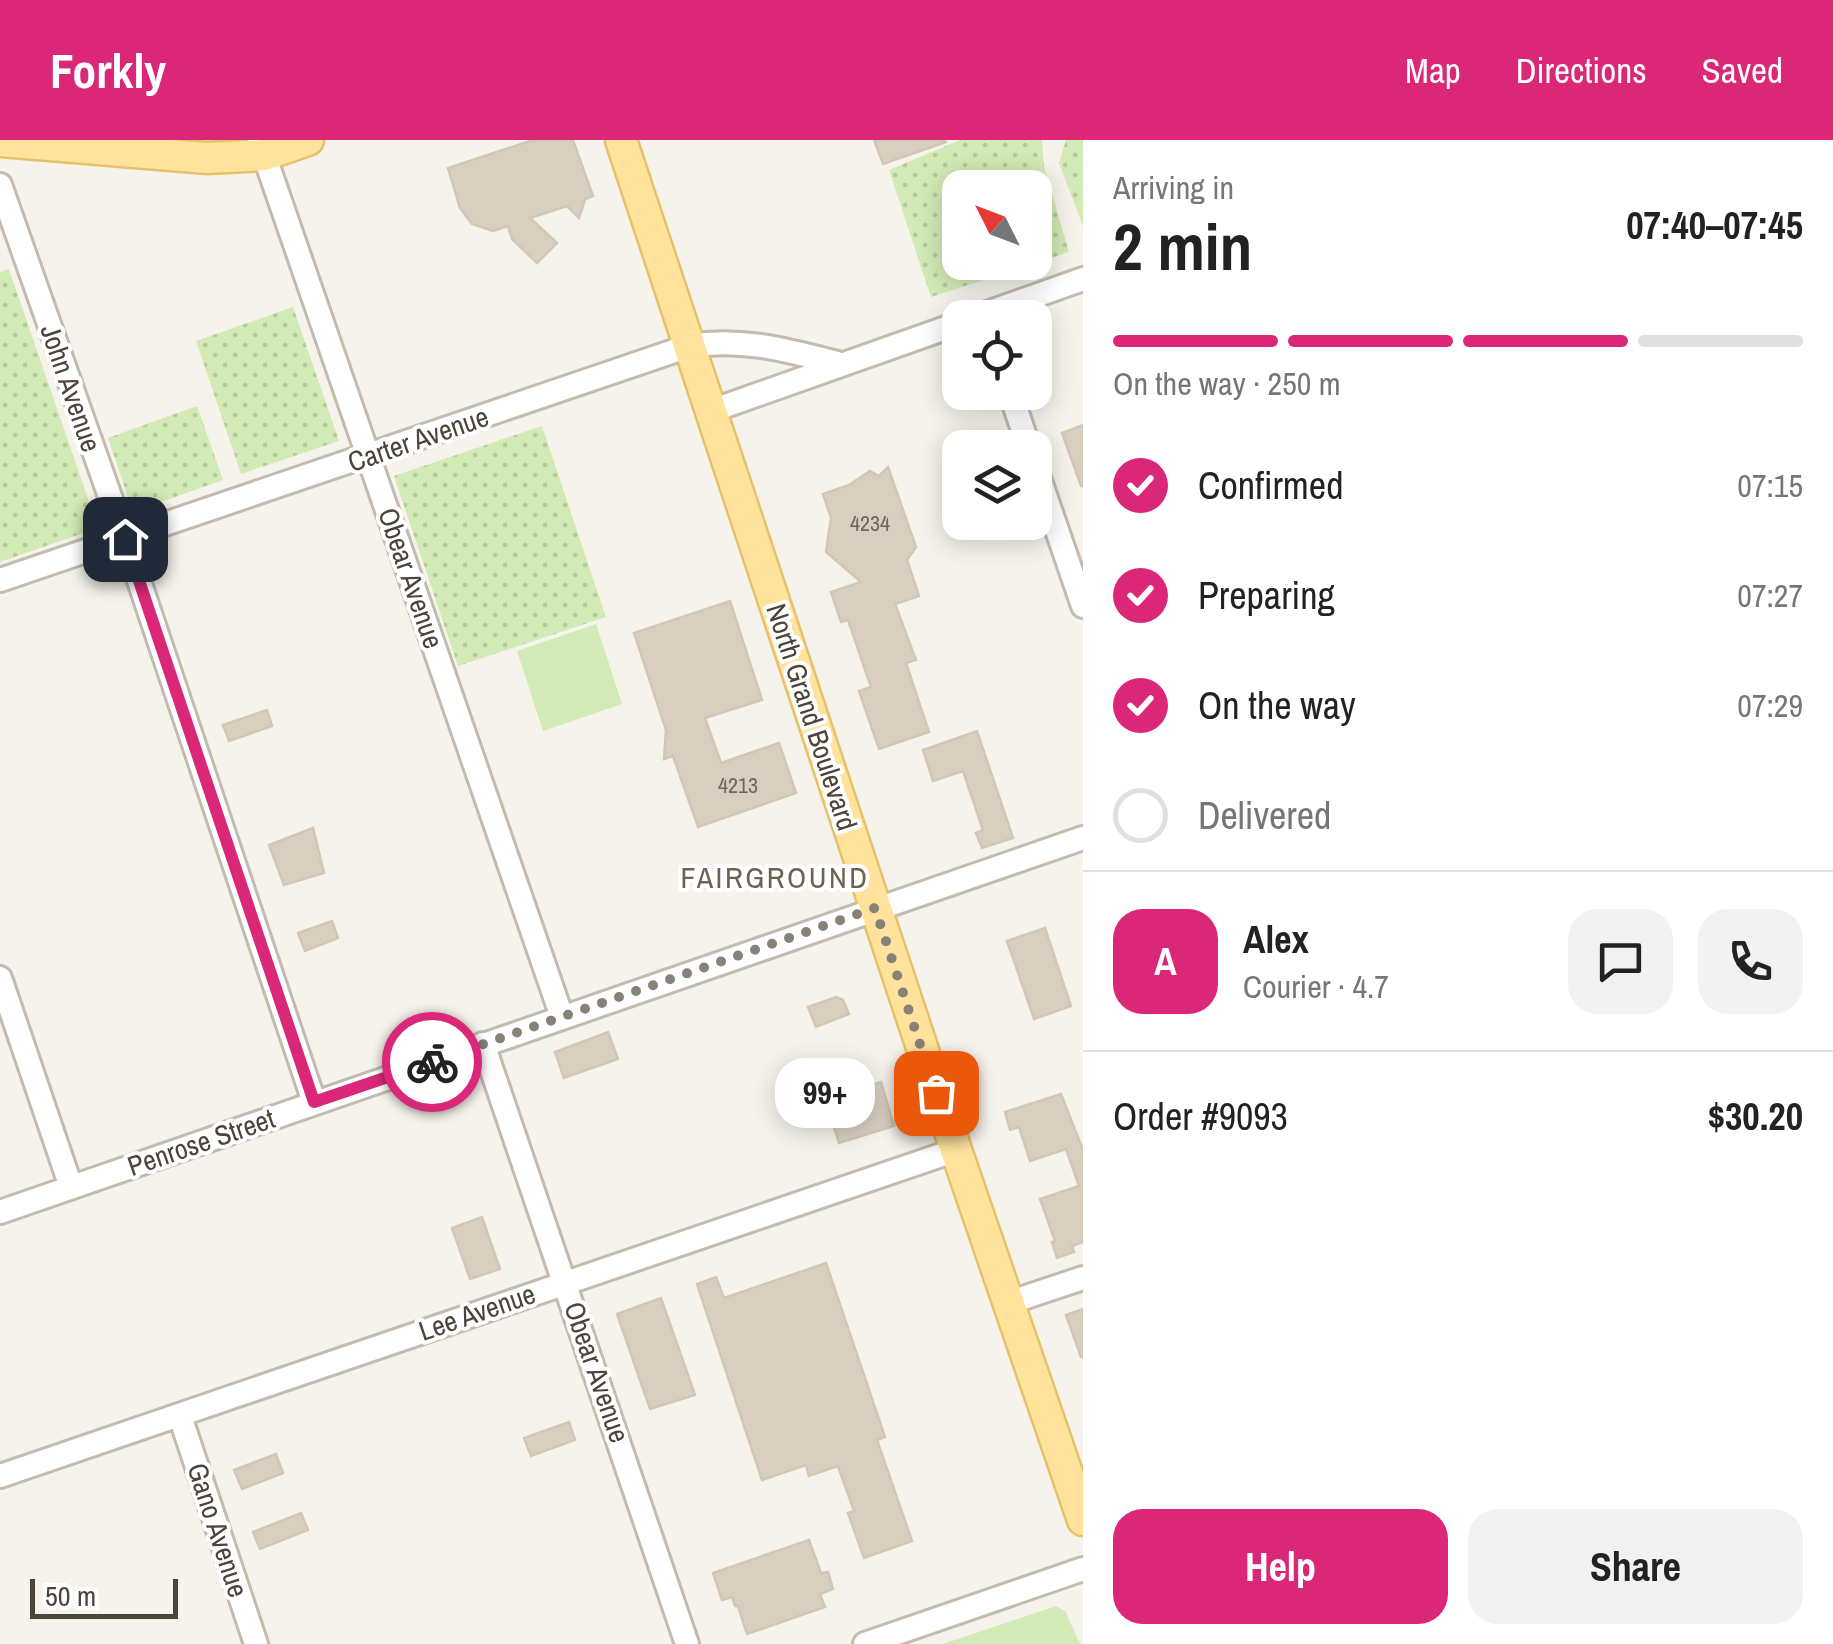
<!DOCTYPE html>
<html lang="en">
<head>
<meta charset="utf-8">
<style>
  body { margin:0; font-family:"Archivo Narrow",sans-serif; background:#f2f2f2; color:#222; height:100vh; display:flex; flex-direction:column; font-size:38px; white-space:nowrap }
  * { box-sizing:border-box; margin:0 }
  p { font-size:32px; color:#767676 }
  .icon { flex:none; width:55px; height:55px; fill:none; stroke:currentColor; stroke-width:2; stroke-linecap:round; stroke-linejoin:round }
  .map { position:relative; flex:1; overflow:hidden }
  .details { display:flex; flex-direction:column; background:#fff; width:750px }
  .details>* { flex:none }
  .needle { width:65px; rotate:312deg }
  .tools { position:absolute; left:942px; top:30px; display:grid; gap:20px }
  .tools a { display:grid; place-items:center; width:110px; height:110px; border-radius:20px; background:#fff; box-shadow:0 5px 25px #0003; font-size:50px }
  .scale { position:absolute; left:30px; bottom:25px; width:148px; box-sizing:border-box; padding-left:10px; border:5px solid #4b4439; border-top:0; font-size:28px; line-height:35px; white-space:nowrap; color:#4b4439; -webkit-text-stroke:8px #fff; paint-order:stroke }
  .pin { position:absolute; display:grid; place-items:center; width:85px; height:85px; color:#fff; margin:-42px; border-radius:20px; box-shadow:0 5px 15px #0006 }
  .courier { position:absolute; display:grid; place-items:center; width:100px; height:100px; margin:-50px; border:8px solid #db2777; border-radius:50%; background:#fff; color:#222; box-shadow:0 2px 12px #0007 }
  .bubble { position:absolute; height:70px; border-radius:30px; background:#fff; box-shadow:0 5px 25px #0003; font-size:32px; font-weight:700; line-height:70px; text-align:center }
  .overview em { font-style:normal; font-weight:700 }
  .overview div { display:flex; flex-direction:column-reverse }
  .overview { display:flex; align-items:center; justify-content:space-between; height:170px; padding:0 30px }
  h1 { font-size:65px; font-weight:700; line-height:75px }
  .bar { display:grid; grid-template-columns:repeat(4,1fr); gap:15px 10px; align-content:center; height:120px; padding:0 30px }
  .bar i { height:12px; border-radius:8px; background:#e0e0e0 }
  .bar .on { background:#db2777 }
  .bar p { grid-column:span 4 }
  .line { display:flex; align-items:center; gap:25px; padding:0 30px; border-top:2px solid #e0e0e0 }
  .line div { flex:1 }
  .round { display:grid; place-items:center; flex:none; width:105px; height:105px; border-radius:30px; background:#f2f2f2 }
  ol { padding:0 30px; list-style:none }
  li { display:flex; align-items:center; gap:30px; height:110px }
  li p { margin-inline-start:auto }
  li .icon { padding:10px; border-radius:50%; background:#db2777; color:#fff; stroke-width:4 }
  li:last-child { color:#767676 }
  li i { width:55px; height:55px; border:5px solid #e0e0e0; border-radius:50% }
  .action { display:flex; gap:20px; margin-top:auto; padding:20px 30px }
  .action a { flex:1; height:115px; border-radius:30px; background:#db2777; color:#fff; font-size:40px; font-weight:700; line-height:115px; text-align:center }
  .action a+a { background:#f2f2f2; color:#222 }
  header { display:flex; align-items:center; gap:60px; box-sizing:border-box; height:140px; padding:0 50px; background:#db2777; color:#fff }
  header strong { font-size:48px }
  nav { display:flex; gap:55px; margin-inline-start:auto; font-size:35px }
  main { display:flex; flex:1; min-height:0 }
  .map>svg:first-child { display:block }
</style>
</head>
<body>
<header>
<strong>Forkly</strong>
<nav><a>Map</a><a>Directions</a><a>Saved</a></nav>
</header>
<main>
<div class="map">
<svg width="1083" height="1504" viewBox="0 0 1083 1504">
  <defs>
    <pattern id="grass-dots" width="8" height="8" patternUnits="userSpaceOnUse" patternTransform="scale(2.5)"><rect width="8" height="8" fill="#d2eab5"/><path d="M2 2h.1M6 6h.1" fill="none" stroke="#b6ca9c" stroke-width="1.8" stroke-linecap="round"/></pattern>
  </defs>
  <rect width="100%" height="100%" fill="#f6f3ec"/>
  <g fill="url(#grass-dots)" fill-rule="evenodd">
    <path d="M960 0H1042L1044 27 1069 112 931 157 889 30ZM960 48H1035V122H960Z"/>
    <path d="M1066 0H1083V86L1059 23Z"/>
    <path d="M9 129 98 388 0 422V132Z"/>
    <path d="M293 167 339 301 241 334 196 201Z"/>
    <path d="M197 266 223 340 133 372 108 298Z"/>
    <path d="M542 286 606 477 458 526 394 336Z"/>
  </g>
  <g fill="#d2eab5">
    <path d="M596 484 622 564 543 591 517 511Z"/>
    <path d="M1056 1466 1065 1471 1080 1504H943Z"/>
  </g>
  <g fill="#d8cfc1" stroke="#d3c7b4" stroke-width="2.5">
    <path d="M533 0H573L593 56 585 59 579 78 567 66 530 78 557 103 537 123 512 99 508 86 493 91 472 84 460 68 448 28Z"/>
    <path d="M874 0H945L946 2 883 24Z"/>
    <path d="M1083 285V346H1081L1062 293Z"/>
    <path d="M888 327 916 407 907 420 919 456 895 464 916 520 906 523 929 592 879 609 859 551 871 547 848 480 841 482 831 452 861 442 826 412 831 378 823 354 849 345 870 331 879 336Z"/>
    <path d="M730 461 762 560 705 578 721 623 779 603 796 653 698 687 673 616 664 619 666 590 634 493Z"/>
    <path d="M267 570 272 586 229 601 223 585Z"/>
    <path d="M977 591 1013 698 982 708 976 693 983 690 963 631 933 641 923 610Z"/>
    <path d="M313 688 324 733 284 745 269 705Z"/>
    <path d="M332 781 338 798 305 811 298 793Z"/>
    <path d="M1045 788 1071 866 1034 879 1007 801Z"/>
    <path d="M836 857 843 860 849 874 816 887 808 867Z"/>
    <path d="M608 892 618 919 564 938 555 912Z"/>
    <path d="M881 942 894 986 839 1003 825 959Z"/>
    <path d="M1061 954 1083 1010V1102L1072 1106 1074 1112 1057 1118 1052 1102 1055 1101 1040 1059 1079 1046 1066 1009 1030 1021 1019 987 1010 990 1005 972Z"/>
    <path d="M482 1077 500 1129 470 1139 452 1088Z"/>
    <path d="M826 1123 885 1297 877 1300 912 1401 864 1418 848 1373 854 1371 838 1326 809 1336 806 1325 762 1340 697 1144 716 1137 724 1158Z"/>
    <path d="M661 1158 695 1255 650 1269 617 1174Z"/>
    <path d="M1083 1169V1217H1081L1066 1175Z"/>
    <path d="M569 1282 575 1300 531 1316 524 1298Z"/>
    <path d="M276 1314 283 1333 242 1349 234 1330Z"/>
    <path d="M301 1373 308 1390 260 1409 253 1392Z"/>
    <path d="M809 1400 821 1433 828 1432 833 1449 820 1454 825 1467 747 1494 738 1466H735L732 1457 722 1460 713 1433Z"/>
  </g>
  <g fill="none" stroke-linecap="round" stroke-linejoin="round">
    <defs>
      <g id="minor">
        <path d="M259 0 562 877"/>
        <path d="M0 45 125 399 314 962"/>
        <path d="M973 178 1083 139"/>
        <path d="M1010 252 1029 308"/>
        <path d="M711 271 960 183"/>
        <path d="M1035 326 1083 466"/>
        <path d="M0 440 689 206C742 197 790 211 841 224"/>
        <path d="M0 838 71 1047"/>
        <path d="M483 904 687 1504"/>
        <path d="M0 1072 1083 698"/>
        <path d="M1008 1163 1083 1138"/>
        <path d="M180 1276 256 1504"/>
        <path d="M0 1336 956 1010"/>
        <path d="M865 1504 1083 1429"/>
      </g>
      <g id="major">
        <path d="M621 0 956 1010 1083 1380"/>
        <path d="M0 1 207 18 264 15 308 0"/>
      </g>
    </defs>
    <use href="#minor" stroke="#c2bbae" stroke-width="28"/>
    <use href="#major" stroke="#e6c16a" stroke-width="35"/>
    <use href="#minor" stroke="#fff" stroke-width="22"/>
    <use href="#major" stroke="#ffe39c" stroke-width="30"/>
  </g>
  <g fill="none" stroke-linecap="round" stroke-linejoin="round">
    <path stroke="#878178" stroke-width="10" stroke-dasharray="0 18" d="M432 922 875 768 936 953"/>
    <path stroke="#db2777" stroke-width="12" d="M125 399 314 962 432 922"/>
  </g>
  <g text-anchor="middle" stroke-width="8" stroke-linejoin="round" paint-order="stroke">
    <g font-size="22" fill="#6e675b">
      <text x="870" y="391">4234</text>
      <text x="738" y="653">4213</text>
    </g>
    <g font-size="28" fill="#4b4439" stroke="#fff">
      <text transform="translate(71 248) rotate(71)" y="10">John Avenue</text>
      <text transform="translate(418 299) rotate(-19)" y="10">Carter Avenue</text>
      <text transform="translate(411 438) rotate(71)" y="10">Obear Avenue</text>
      <text transform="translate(812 577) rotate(72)" y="10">North Grand Boulevard</text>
      <text transform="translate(201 1002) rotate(-19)" y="10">Penrose Street</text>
      <text transform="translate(477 1172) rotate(-19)" y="10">Lee Avenue</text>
      <text transform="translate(597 1232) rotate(71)" y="10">Obear Avenue</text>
      <text transform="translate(218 1390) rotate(72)" y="10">Gano Avenue</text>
    </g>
    <g font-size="30" letter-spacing="2.5" fill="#6e6250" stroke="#fff">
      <text x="775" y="748">FAIRGROUND</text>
    </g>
  </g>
</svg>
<div class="tools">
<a><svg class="needle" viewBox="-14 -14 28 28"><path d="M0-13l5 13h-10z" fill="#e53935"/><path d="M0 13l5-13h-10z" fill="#767676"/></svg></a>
<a><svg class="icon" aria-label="locate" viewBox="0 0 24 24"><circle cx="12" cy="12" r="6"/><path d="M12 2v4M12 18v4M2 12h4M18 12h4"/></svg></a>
<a><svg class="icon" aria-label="layers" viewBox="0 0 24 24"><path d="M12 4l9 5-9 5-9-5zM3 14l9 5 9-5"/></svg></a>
</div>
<div class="scale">50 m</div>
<div class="pin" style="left:936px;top:953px;background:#ea580c"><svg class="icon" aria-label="bag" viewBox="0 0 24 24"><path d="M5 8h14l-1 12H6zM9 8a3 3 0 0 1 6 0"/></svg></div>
<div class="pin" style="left:125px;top:399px;background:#1f2937"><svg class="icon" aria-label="home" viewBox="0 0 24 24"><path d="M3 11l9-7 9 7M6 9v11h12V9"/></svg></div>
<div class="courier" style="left:432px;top:922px"><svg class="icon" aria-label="bike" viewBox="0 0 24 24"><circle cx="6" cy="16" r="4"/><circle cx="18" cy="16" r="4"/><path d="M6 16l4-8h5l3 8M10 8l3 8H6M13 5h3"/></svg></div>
<div class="bubble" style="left:775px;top:918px;width:100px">99+</div>
</div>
<section class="details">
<div class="overview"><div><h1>2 min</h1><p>Arriving in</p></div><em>07:40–07:45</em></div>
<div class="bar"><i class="on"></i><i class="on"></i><i class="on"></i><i></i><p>On the way · 250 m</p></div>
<ol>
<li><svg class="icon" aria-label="check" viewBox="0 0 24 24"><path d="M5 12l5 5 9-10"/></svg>Confirmed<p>07:15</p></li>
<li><svg class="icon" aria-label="check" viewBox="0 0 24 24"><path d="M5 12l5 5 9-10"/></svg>Preparing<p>07:27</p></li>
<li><svg class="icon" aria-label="check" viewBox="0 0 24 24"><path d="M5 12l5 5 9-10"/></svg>On the way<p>07:29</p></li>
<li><i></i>Delivered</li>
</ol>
<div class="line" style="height:180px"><b class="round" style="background:#db2777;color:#fff">A</b><div><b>Alex</b><p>Courier · 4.7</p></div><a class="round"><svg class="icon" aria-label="chat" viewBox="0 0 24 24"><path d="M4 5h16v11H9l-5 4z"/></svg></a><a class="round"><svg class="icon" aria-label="phone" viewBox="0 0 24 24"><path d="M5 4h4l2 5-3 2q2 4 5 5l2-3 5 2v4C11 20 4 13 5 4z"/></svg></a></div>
<div class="line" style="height:130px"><div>Order #9093</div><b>$30.20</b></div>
<div class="action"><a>Help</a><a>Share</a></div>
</section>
</main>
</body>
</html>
